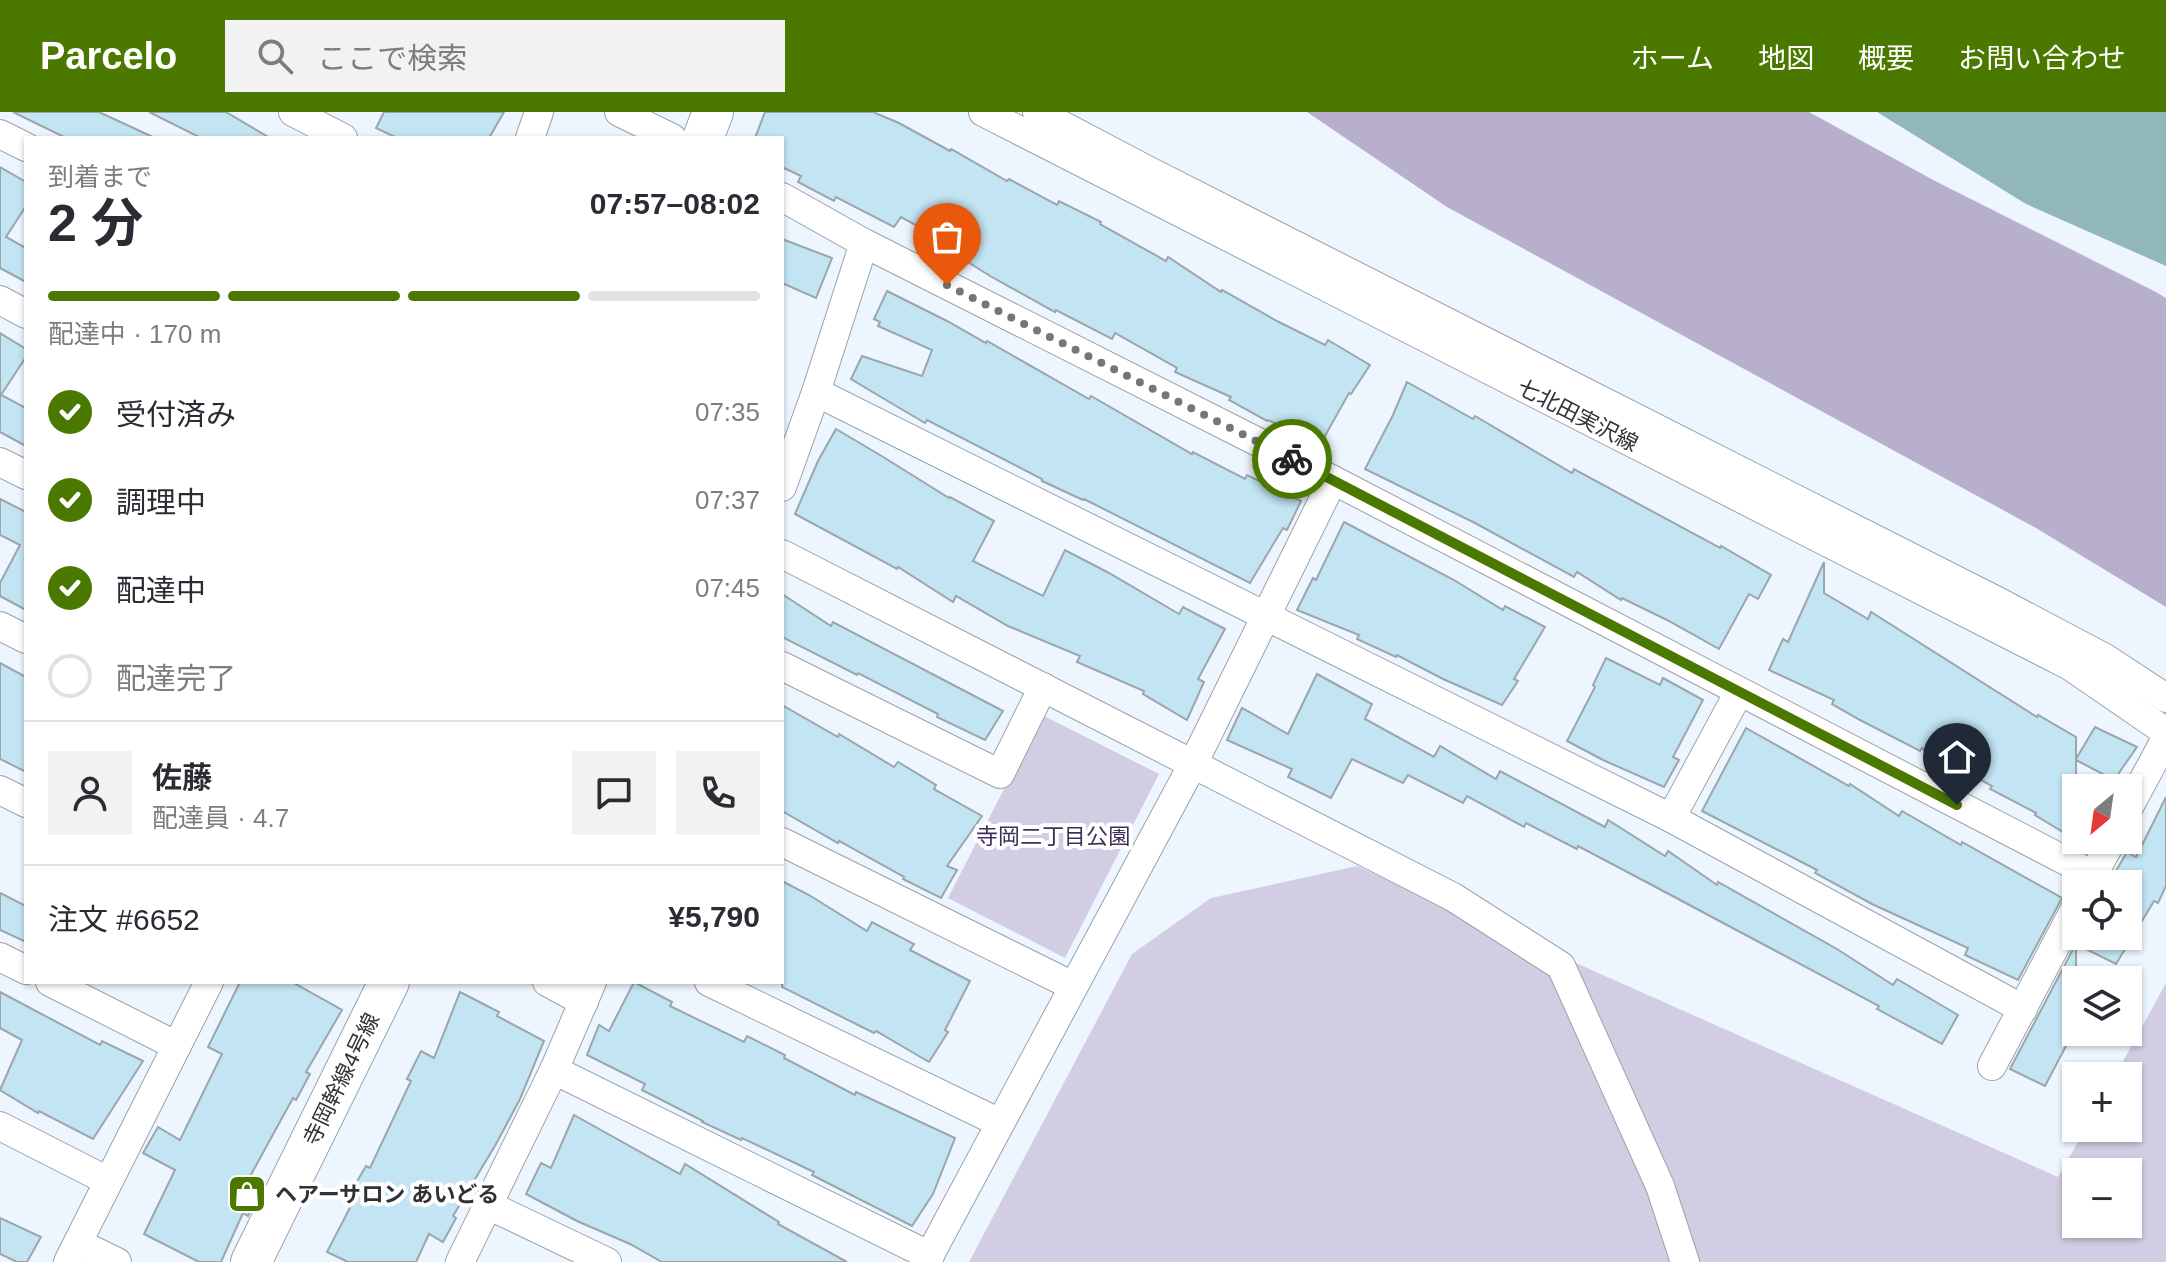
<!DOCTYPE html>
<html lang="ja">
<head>
<meta charset="utf-8">
<style>
  body { margin:0; font-family:Arial,"Noto Sans JP",sans-serif; background:#f2f2f3; color:#2b2b33; height:100vh; display:flex; flex-direction:column; font-size:30px; white-space:nowrap }
  * { box-sizing:border-box; margin:0 }
  p { font-size:26px; color:#7c7c81 }
  .icon { flex:none; width:44px; height:44px; fill:none; stroke:currentColor; stroke-width:2; stroke-linecap:round; stroke-linejoin:round }
  .map { position:relative; flex:1; overflow:hidden }
  .sheet { position:absolute; left:24px; top:24px; width:760px; height:848px; display:flex; flex-direction:column; background:#fff; border-radius:0px; box-shadow:0 2px 6px #0004 }
  .sheet>* { flex:none }
  .needle { width:52px; rotate:209deg }
  .fabs { position:absolute; left:2062px; top:662px; display:grid; gap:16px }
  .fabs a { display:grid; place-items:center; width:80px; height:80px; border-radius:0px; background:#fff; box-shadow:0 2px 6px #0004; font-size:40px }
  .pin { position:absolute; display:grid; place-items:center; width:68px; height:68px; color:#fff; margin:-82px -34px; border-radius:50% 50% 50% 0; rotate:-45deg; box-shadow:0 0 8px #0007 }
  .pin .icon { rotate:45deg }
  .courier { position:absolute; display:grid; place-items:center; width:80px; height:80px; margin:-40px; border:6px solid #4b7900; border-radius:50%; background:#fff; color:#222; box-shadow:0 2px 10px #0007 }
  .overview em { font-style:normal; font-weight:700 }
  .overview div { display:flex; flex-direction:column-reverse }
  .overview { display:flex; align-items:center; justify-content:space-between; height:136px; padding:0 24px }
  h1 { font-size:52px; font-weight:700; line-height:60px }
  .bar { display:grid; grid-template-columns:repeat(4,1fr); gap:12px 8px; align-content:center; height:96px; padding:0 24px }
  .bar i { height:10px; border-radius:6px; background:#e1e1e2 }
  .bar .active { background:#4b7900 }
  .bar p { grid-column:span 4 }
  .line { display:flex; align-items:center; gap:20px; padding:0 24px; border-top:2px solid #e1e1e2 }
  .line div { flex:1 }
  .round { display:grid; place-items:center; flex:none; width:84px; height:84px; border-radius:0px; background:#f2f2f3 }
  ol { padding:0 24px; list-style:none }
  li { display:flex; align-items:center; gap:24px; height:88px }
  li p { margin-inline-start:auto }
  li .icon { padding:8px; border-radius:50%; background:#4b7900; color:#fff; stroke-width:4 }
  li:last-child { color:#7c7c81 }
  li i { width:44px; height:44px; border:4px solid #e1e1e2; border-radius:50% }
  header { display:flex; align-items:center; gap:48px; box-sizing:border-box; height:112px; padding:0 40px; background:#4b7900; color:#fff }
  header strong { font-size:38px }
  nav { display:flex; gap:44px; margin-inline-start:auto; font-size:28px }
  .search { width:560px; height:72px; background:#f2f2f3; display:flex; align-items:center; gap:20px; box-sizing:border-box; padding:0 28px; border-radius:0px; color:#7c7c81; font-size:30px }
  .map>svg:first-child { display:block }
</style>
</head>
<body>
<header>
<strong>Parcelo</strong>
<div class="search"><svg class="icon" aria-label="search" viewBox="0 0 24 24"><circle cx="10" cy="10" r="6"/><path d="M15 15l6 6"/></svg>ここで検索</div>
<nav><a>ホーム</a><a>地図</a><a>概要</a><a>お問い合わせ</a></nav>
</header>
<div class="map">
<svg width="2166" height="1150" viewBox="0 0 2166 1150">
  <rect width="100%" height="100%" fill="#edf5fe"/>
  <g fill="#d3cde4" fill-rule="evenodd">
    <path d="M1042 603 1159 662 1065 846 948 786Z"/>
    <path d="M1357 754 2058 1065 2086 1016H2128V964H2115L2166 871V1150H969L1132 842 1211 786ZM2076 1060H2128V1112H2076Z"/>
  </g>
  <path fill="#b7afcc" d="M1307 0H1809L1935 69 2154 179 2166 186V495L2036 416 1447 95Z"/>
  <path fill="#91b7bb" d="M1877 0H2166V154L2026 92Z"/>
  <g fill="#c2e4f3" stroke="#9ba6ab" stroke-width="2">
    <path d="M13 0H99L155 26H66Z"/>
    <path d="M149 0H226L270 26H201Z"/>
    <path d="M384 0H504L489 26H397L376 16Z"/>
    <path d="M765 0H873L899 11 950 39 951 37 1007 69 1009 67 1057 93 1059 89 1101 110 1100 112 1166 149 1168 145 1221 180 1222 178 1277 209 1325 233 1328 228 1370 253 1351 282 1349 281 1320 333 1268 308 1267 309 1229 288 1231 285 1175 260 1177 256 1115 221 1112 227 1056 198 1055 200 990 164 960 145 963 139 901 105 894 115 836 85 834 89 798 70 801 64 782 55V26H755Z"/>
    <path d="M0 55 26 70V94L6 125 26 136V170L0 156Z"/>
    <path d="M782 127 832 146 816 186 782 171Z"/>
    <path d="M887 179 947 209 986 231 987 229 1089 287 1091 284 1192 342 1193 340 1245 367 1247 363 1301 389 1287 418 1283 416 1250 471 1084 387 1083 388 1042 369V367L927 308 925 311 891 291 851 267 862 244 922 264 932 238 878 214 880 210 874 207Z"/>
    <path d="M0 221 26 237V245L1 283 26 296V334L0 320Z"/>
    <path d="M1407 270 1473 307 1475 304 1572 361 1574 357 1720 436 1721 434 1771 463 1758 487 1749 482 1719 537 1667 508 1622 486 1621 488 1577 460 1574 465 1475 411 1365 357 1393 303Z"/>
    <path d="M836 317 880 343 949 386 950 385 994 409 973 449 1043 484 1065 438 1109 461 1179 502 1183 495 1225 517 1198 567 1204 570 1187 608 1143 582 1144 579 1077 550 1080 544 1008 514 956 484 953 490 898 455 897 457 795 402 818 349Z"/>
    <path d="M0 387 26 400V498L0 484V471L20 433 0 423Z"/>
    <path d="M1344 410 1454 468 1503 498 1505 494 1545 515 1514 567 1518 569 1502 593 1443 567 1397 543 1396 545 1357 527 1359 523 1297 498 1313 466 1316 468Z"/>
    <path d="M1824 450V481L1868 507 1871 500 2037 605 2038 603 2076 625V647L2095 615 2137 635 2114 668 2076 648V728L2035 703 2036 701 1990 677 1992 674 1922 636 1920 639 1860 608 1832 592 1834 588 1769 558 1783 527 1788 530Z"/>
    <path d="M782 482 831 514 833 510 1003 599 985 628 937 605 938 602 858 561 857 563 782 525Z"/>
    <path d="M1606 546 1660 573 1663 566 1703 588 1673 645 1679 648 1664 675 1603 648 1567 629 1595 575 1593 573Z"/>
    <path d="M0 551 26 565V660L0 647Z"/>
    <path d="M1317 562 1372 592 1365 607 1434 645 1440 634 1496 667 1500 659 1605 715 1608 708 1665 744 1668 739 1717 773 1718 770 1837 837 1893 873 1897 867 1958 903 1942 932 1877 897 1879 894 1650 772 1578 734 1577 737 1526 711 1524 715 1467 684 1463 691 1408 663 1403 671 1352 647 1331 686 1288 665 1292 657 1227 628 1242 596 1288 622Z"/>
    <path d="M782 593 838 625 839 622 894 655 898 650 936 673 934 677 982 704 947 754 957 758 941 786 903 767 904 765 839 729 838 731 782 699Z"/>
    <path d="M1746 616 1849 674 1850 672 1899 704 1902 699 1961 733 1962 730 2062 786 2018 868 1965 843 1968 836 1872 792 1815 761 1817 758 1702 699Z"/>
    <path d="M2166 685V774L2158 791 2154 789 2116 852 2076 832V915L2045 974 2010 957 2080 824H2128V772H2116L2110 769 2127 740 2136 745Z"/>
    <path d="M782 769 809 783 867 819 872 810 914 832 910 838 970 869 945 918 948 920 929 950 876 919 874 921 782 875Z"/>
    <path d="M0 781 26 794V830L0 818Z"/>
    <path d="M240 870H292L342 898 306 960 310 962 296 988 293 986 248 1068 261 1075 248 1104 243 1101 221 1150H199L144 1122 175 1058 143 1041 158 1015 180 1028 222 942 208 935Z"/>
    <path d="M634 870 672 890 670 894 744 930 747 924 785 943 784 946 855 983 856 980 955 1026 933 1082 912 1114 812 1063 814 1060 742 1026 741 1028 702 1010 703 1009 642 978 645 972 587 943 599 913 609 919Z"/>
    <path d="M0 880 100 933 102 929 143 949 93 1027 39 999 38 1001 0 978 22 928 0 916Z"/>
    <path d="M460 880 499 900 497 904 544 929 520 987 496 1032 453 1104 456 1106 443 1130 429 1122 416 1150H348L327 1140 355 1086 349 1083 366 1054 370 1056 411 969 407 967 421 939 434 946Z"/>
    <path d="M574 1003 680 1062 685 1052 779 1110 778 1112 847 1150H662L630 1132 577 1109 526 1082 541 1051 551 1056Z"/>
    <path d="M0 1106 41 1125 27 1150H17L0 1142Z"/>
  </g>
  <g fill="none" stroke-linecap="round" stroke-linejoin="round">
    <defs>
      <g id="street">
        <path d="M293 0 343 26"/>
        <path d="M619 0 672 26"/>
        <path d="M983 0 2070 554 2166 620"/>
        <path d="M1037 0 1145 57 1999 490 2105 546 2166 586"/>
        <path d="M0 22 26 35"/>
        <path d="M530 26 539 0"/>
        <path d="M782 85 864 131 1333 368 2093 763"/>
        <path d="M0 188 26 202"/>
        <path d="M816 280 1671 706 2023 897"/>
        <path d="M0 350 26 363"/>
        <path d="M782 375 816 280 864 131"/>
        <path d="M782 442 1453 785 1561 854 1660 1074 1685 1150"/>
        <path d="M0 514 26 527"/>
        <path d="M782 554 1000 662 1043 575"/>
        <path d="M0 678 26 691"/>
        <path d="M2128 697 2166 626"/>
        <path d="M1671 706 1739 580"/>
        <path d="M782 730 1073 874"/>
        <path d="M2088 772 2112 728"/>
        <path d="M0 845 26 858"/>
        <path d="M50 870 177 934"/>
        <path d="M547 870 584 890"/>
        <path d="M709 870 1000 1011"/>
        <path d="M1992 954 2076 795"/>
        <path d="M554 958 930 1144"/>
        <path d="M0 1014 108 1069"/>
        <path d="M488 1093 607 1150"/>
        <path d="M78 1131 117 1150"/>
        <path d="M68 1150 209 870"/>
        <path d="M460 1150 554 958 592 870"/>
        <path d="M926 1150 1193 652 1333 368"/>
      </g>
      <g id="secondary">
        <path d="M703 26 713 0"/>
        <path d="M251 1150 389 870"/>
      </g>
    </defs>
    <use href="#street" stroke="#9aa2aa" stroke-width="30"/>
    <use href="#secondary" stroke="#9aa2aa" stroke-width="42"/>
    <use href="#street" stroke="#fff" stroke-width="28"/>
    <use href="#secondary" stroke="#fff" stroke-width="40"/>
  </g>
  <g fill="none" stroke-linecap="round" stroke-linejoin="round">
    <path stroke="#72777c" stroke-width="8" stroke-dasharray="0 14.4" d="M947 173 1292 347"/>
    <path stroke="#4b7900" stroke-width="10" d="M1292 347 1957 693"/>
  </g>
  <defs>
    <symbol id="shop-square" viewBox="-11 -11 22 22"><rect x="-9" y="-9" width="18" height="18" rx="4" fill="#4b7900" stroke="#fff"/><path d="M-5-2.5h2.3a2.7 3.5 0 0 1 5.4 0H5L5.5 6h-11ZM-1.5-2.5h3a1.5 2.3 0 0 0-3 0Z" fill="#fff"/></symbol>
  </defs>
  <g fill-rule="evenodd">
    <use href="#shop-square" x="225" y="1060" width="44" height="44"/>
  </g>
  <g text-anchor="middle" stroke-width="8" stroke-linejoin="round" paint-order="stroke">
    <g font-size="22" fill="#303336" stroke="#fff">
      <text transform="translate(1578 303) rotate(27)" y="8">七北田実沢線</text>
      <text transform="translate(341 967) rotate(-64)" y="8">寺岡幹線4号線</text>
    </g>
    <g font-size="22" fill="#3e3059" stroke="#fff">
      <text x="1053" y="732">寺岡二丁目公園</text>
    </g>
    <g font-size="22" font-weight="bold" fill="#303336" stroke="#fff" text-anchor="start">
      <text x="275" y="1090">ヘアーサロン あいどる</text>
    </g>
  </g>
</svg>
<div class="fabs">
<a><svg class="needle" viewBox="-14 -14 28 28"><path d="M0-13l5 13h-10z" fill="#e53935"/><path d="M0 13l5-13h-10z" fill="#7c7c81"/></svg></a>
<a><svg class="icon" aria-label="locate" viewBox="0 0 24 24"><circle cx="12" cy="12" r="6"/><path d="M12 2v4M12 18v4M2 12h4M18 12h4"/></svg></a>
<a><svg class="icon" aria-label="layers" viewBox="0 0 24 24"><path d="M12 4l9 5-9 5-9-5zM3 14l9 5 9-5"/></svg></a>
<a>+</a>
<a>−</a>
</div>
<div class="pin" style="left:947px;top:173px;background:#ea580c"><svg class="icon" aria-label="bag" viewBox="0 0 24 24"><path d="M5 8h14l-1 12H6zM9 8a3 3 0 0 1 6 0"/></svg></div>
<div class="pin" style="left:1957px;top:693px;background:#1f2937"><svg class="icon" aria-label="home" viewBox="0 0 24 24"><path d="M3 11l9-7 9 7M6 9v11h12V9"/></svg></div>
<div class="courier" style="left:1292px;top:347px"><svg class="icon" aria-label="bike" viewBox="0 0 24 24"><circle cx="6" cy="16" r="4"/><circle cx="18" cy="16" r="4"/><path d="M6 16l4-8h5l3 8M10 8l3 8H6M13 5h3"/></svg></div>
<section class="sheet">
<div class="overview"><div><h1>2 分</h1><p>到着まで</p></div><em>07:57–08:02</em></div>
<div class="bar"><i class="active"></i><i class="active"></i><i class="active"></i><i></i><p>配達中 · 170 m</p></div>
<ol>
<li><svg class="icon" aria-label="check" viewBox="0 0 24 24"><path d="M5 12l5 5 9-10"/></svg>受付済み<p>07:35</p></li>
<li><svg class="icon" aria-label="check" viewBox="0 0 24 24"><path d="M5 12l5 5 9-10"/></svg>調理中<p>07:37</p></li>
<li><svg class="icon" aria-label="check" viewBox="0 0 24 24"><path d="M5 12l5 5 9-10"/></svg>配達中<p>07:45</p></li>
<li><i></i>配達完了</li>
</ol>
<div class="line" style="height:144px"><a class="round"><svg class="icon" aria-label="person" viewBox="0 0 24 24"><circle cx="12" cy="8" r="4"/><path d="M4 21q1-7 8-7t8 7"/></svg></a><div><b>佐藤</b><p>配達員 · 4.7</p></div><a class="round"><svg class="icon" aria-label="chat" viewBox="0 0 24 24"><path d="M4 5h16v11H9l-5 4z"/></svg></a><a class="round"><svg class="icon" aria-label="phone" viewBox="0 0 24 24"><path d="M5 4h4l2 5-3 2q2 4 5 5l2-3 5 2v4C11 20 4 13 5 4z"/></svg></a></div>
<div class="line" style="height:104px"><div>注文 #6652</div><b>¥5,790</b></div>
</section>
</div>
</body>
</html>
